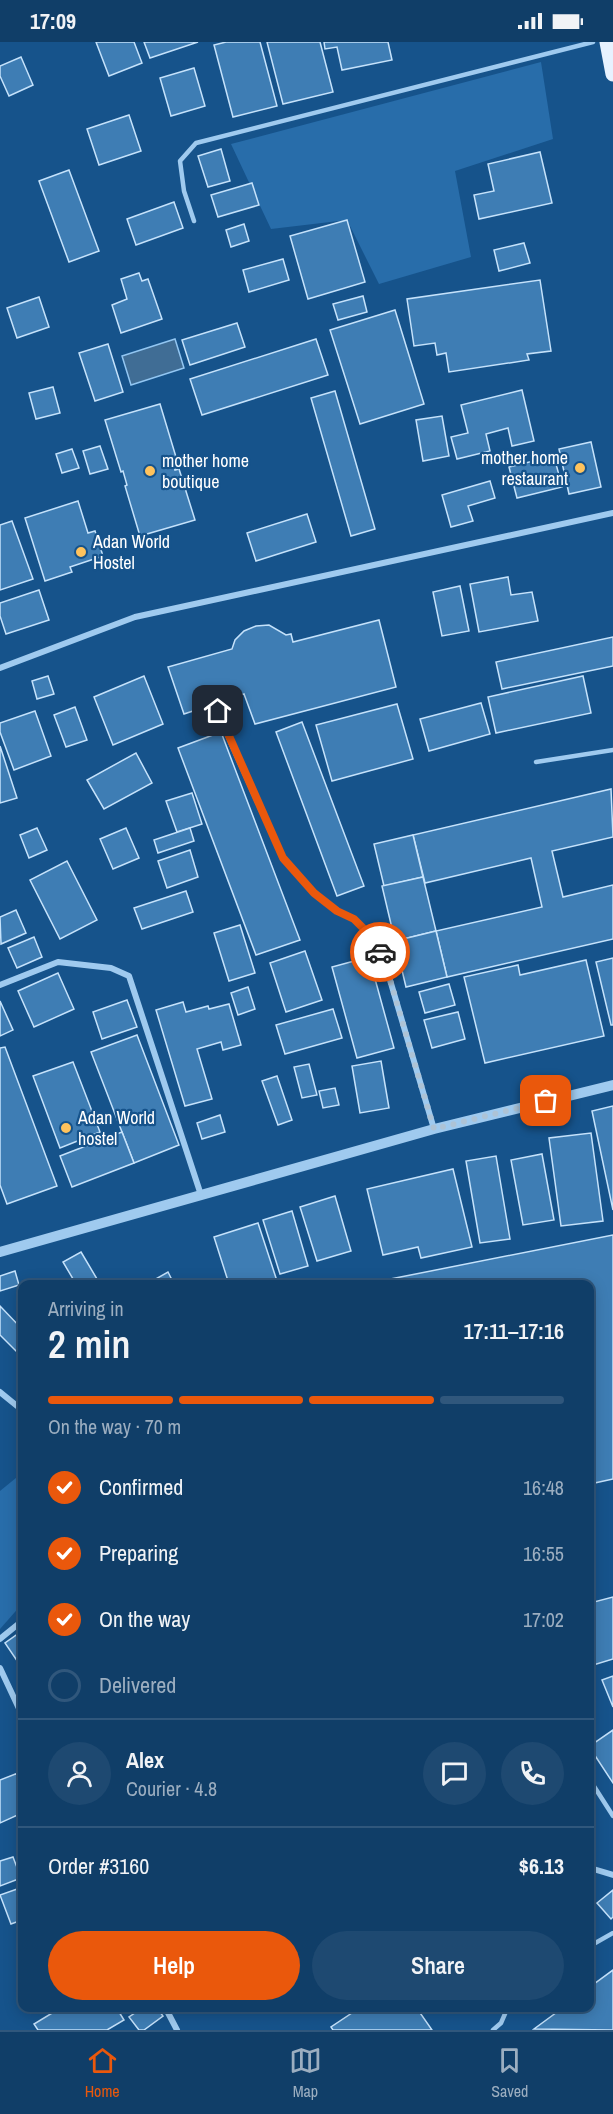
<!DOCTYPE html>
<html lang="en">
<head>
<meta charset="utf-8">
<style>
  body { margin:0; font-family:"Archivo Narrow",sans-serif; background:#1e4971; color:#f1f3f6; height:100vh; display:flex; flex-direction:column; font-size:22px; white-space:nowrap }
  * { box-sizing:border-box; margin:0 }
  p { font-size:20px; color:#9caec0 }
  .icon { flex:none; width:33px; height:33px; fill:none; stroke:currentColor; stroke-width:2; stroke-linecap:round; stroke-linejoin:round }
  .map { position:relative; flex:1; overflow:hidden }
  .sheet { position:absolute; left:18px; top:1238px; width:576px; height:732px; display:flex; flex-direction:column; background:#103e68; border-radius:12px; box-shadow:0 3px 15px #0003,0 0 0 2px #30577c }
  .sheet>* { flex:none }
  .pin { position:absolute; display:grid; place-items:center; width:51px; height:51px; color:#fff; margin:-26px; border-radius:12px; box-shadow:0 3px 9px #0006 }
  .courier { position:absolute; display:grid; place-items:center; width:60px; height:60px; margin:-30px; border:4px solid #ea580c; border-radius:50%; background:#fff; color:#222; box-shadow:0 2px 8px #0007 }
  .headline em { font-style:normal; font-weight:600 }
  .headline div { display:flex; flex-direction:column-reverse }
  .headline { display:flex; align-items:center; justify-content:space-between; height:102px; padding:0 30px }
  h1 { font-size:39px; font-weight:600; line-height:45px }
  .bar { display:grid; grid-template-columns:repeat(4,1fr); gap:9px 6px; align-content:center; height:72px; padding:0 30px }
  .bar i { height:8px; border-radius:4px; background:#30577c }
  .bar .selected { background:#ea580c }
  .bar p { grid-column:span 4 }
  .line { display:flex; align-items:center; gap:15px; padding:0 30px; border-top:2px solid #30577c }
  .line div { flex:1 }
  .round { display:grid; place-items:center; flex:none; width:63px; height:63px; border-radius:32px; background:#1e4971 }
  ol { padding:0 30px; list-style:none }
  li { display:flex; align-items:center; gap:18px; height:66px }
  li p { margin-inline-start:auto }
  li .icon { padding:6px; border-radius:50%; background:#ea580c; color:#fff; stroke-width:4 }
  li:last-child { color:#9caec0 }
  li i { width:33px; height:33px; border:3px solid #30577c; border-radius:50% }
  .button { display:flex; gap:12px; margin-top:auto; padding:12px 30px }
  .button a { flex:1; height:69px; border-radius:36px; background:#ea580c; color:#fff; font-size:24px; font-weight:600; line-height:69px; text-align:center }
  .button a+a { background:#1e4971; color:#f1f3f6 }
  .status { display:flex; justify-content:space-between; align-items:center; height:42px; padding:0 30px; background:#103e68; direction:ltr }
  .status svg { height:16px; fill:currentColor }
  .tab-bar { display:flex; justify-content:space-around; align-items:center; height:84px; border-top:2px solid #30577c; background:#103e68; font-size:16px; color:#9caec0 }
  .tab-bar a { display:grid; justify-items:center; gap:3px }
  .tab-bar .selected { color:#ea580c }
  .map>svg:first-child { display:block }
</style>
</head>
<body>
<div class="status"><b>17:09</b><svg viewBox="0 0 49 12"><path d="M0 12V9h3v3zM5 12V6h3v6zM10 12V3h3v9zM15 12V0h3v12zM26 1h20v11H26zM47 4h2v5h-2z"/></svg></div>
<div class="map">
<svg width="613" height="1988" viewBox="0 0 613 1988">
  <rect width="100%" height="100%" fill="#16538b"/>
  <g fill="#286daa">
    <path d="M541 20 553 97 455 129 471 215 379 242 347 178 271 187 231 102Z"/>
    <path d="M22 1431V1562L0 1587V1449Z"/>
  </g>
  <path fill="#406d95" stroke="#92c6f2" stroke-width="1.5" d="M175 297 184 326 131 343 122 314Z"/>
  <g fill="#3e7db4" stroke="#c5e2fb" stroke-width="1.5">
    <path d="M96 0H134L142 21 109 34Z"/>
    <path d="M144 0H198L150 16Z"/>
    <path d="M226 0H260L277 64 233 75 214 3Z"/>
    <path d="M267 0H320L333 50 283 62Z"/>
    <path d="M324 0H388L392 18 342 28 337 5 325 7Z"/>
    <path d="M21 15 33 43 9 54 0 34V24Z"/>
    <path d="M194 26 205 64 171 74 160 36Z"/>
    <path d="M129 73 141 109 99 123 87 87Z"/>
    <path d="M221 107 230 139 208 145 198 114Z"/>
    <path d="M540 110 552 161 479 177 474 153 494 149 488 122Z"/>
    <path d="M69 128 99 209 69 220 39 139Z"/>
    <path d="M252 141 259 163 218 175 211 153Z"/>
    <path d="M174 160 183 186 136 203 127 177Z"/>
    <path d="M347 178 365 240 308 257 290 194Z"/>
    <path d="M244 182 249 199 231 205 226 188Z"/>
    <path d="M524 201 530 221 499 229 494 208Z"/>
    <path d="M283 217 289 238 249 250 243 228Z"/>
    <path d="M139 231 142 239 148 237 162 277 121 291 112 263 127 257 121 237Z"/>
    <path d="M540 238 551 309 527 312 529 318 449 330 446 311 437 313 435 301 414 304 407 257Z"/>
    <path d="M363 254 367 270 338 278 333 262Z"/>
    <path d="M39 255 49 285 17 296 7 266Z"/>
    <path d="M395 268 424 362 360 382 330 288Z"/>
    <path d="M237 281 245 305 190 323 182 298Z"/>
    <path d="M316 297 328 333 202 373 190 337Z"/>
    <path d="M108 302 123 350 95 359 79 311Z"/>
    <path d="M53 345 60 371 36 377 29 351Z"/>
    <path d="M522 348 534 399 512 404 508 386 486 392 490 409 457 417 451 395 468 391 461 363Z"/>
    <path d="M335 349 375 487 351 494 311 356Z"/>
    <path d="M160 362 176 415 172 416 175 428 179 427 195 478 140 494 125 444 127 443 123 429 121 430 105 378Z"/>
    <path d="M442 374 449 414 423 419 416 378Z"/>
    <path d="M591 400 601 445 569 452 559 407Z"/>
    <path d="M100 404 108 427 90 432 83 409Z"/>
    <path d="M72 407 79 426 62 431 56 412Z"/>
    <path d="M554 414 562 445 517 456 509 425Z"/>
    <path d="M490 439 495 456 468 464 473 479 451 485 442 453Z"/>
    <path d="M78 459 88 491 95 489 103 514 70 525 72 530 45 539 25 476Z"/>
    <path d="M307 472 316 500 256 519 247 491Z"/>
    <path d="M12 479 33 537 0 548V483Z"/>
    <path d="M508 535 511 553 532 550 538 579 479 590 470 542Z"/>
    <path d="M460 544 469 589 442 594 433 550Z"/>
    <path d="M39 548 49 578 6 592 0 574V561Z"/>
    <path d="M379 578 396 645 255 682 244 652 184 672 168 625 232 607 235 598 244 589 256 584 269 583 286 593 291 592 293 600Z"/>
    <path d="M613 595V624L502 647 496 620Z"/>
    <path d="M48 634 54 652 37 657 32 639Z"/>
    <path d="M144 634 163 682 113 703 94 655Z"/>
    <path d="M583 634 591 671 496 691 488 655Z"/>
    <path d="M481 661 490 692 429 709 420 677Z"/>
    <path d="M397 662 413 717 332 739 316 683Z"/>
    <path d="M75 665 87 698 66 705 54 673Z"/>
    <path d="M35 669 51 714 14 728 0 690V681Z"/>
    <path d="M302 680 364 844 337 854 276 690Z"/>
    <path d="M221 690 300 898 256 913 178 706Z"/>
    <path d="M0 704 17 756 0 761Z"/>
    <path d="M136 711 152 741 104 767 87 738Z"/>
    <path d="M611 747 613 795 552 809 563 855 613 843V897L447 935 436 889 542 865 531 816 425 841 413 793Z"/>
    <path d="M192 751 202 782 177 790 166 759Z"/>
    <path d="M37 786 47 808 29 816 20 793Z"/>
    <path d="M126 786 139 816 113 827 100 797Z"/>
    <path d="M190 786 194 799 158 811 154 798Z"/>
    <path d="M413 793 423 835 384 844 374 802Z"/>
    <path d="M190 808 198 835 167 846 158 819Z"/>
    <path d="M67 819 97 878 60 897 30 838Z"/>
    <path d="M423 835 436 889 395 899 382 844Z"/>
    <path d="M186 849 193 870 142 887 134 866Z"/>
    <path d="M16 868 26 891 1 902 0 875Z"/>
    <path d="M240 883 255 931 229 939 214 891Z"/>
    <path d="M436 889 447 935 406 945 395 899Z"/>
    <path d="M34 895 42 915 17 926 8 906Z"/>
    <path d="M305 909 322 958 286 970 270 921Z"/>
    <path d="M369 915 394 1006 357 1016 332 925Z"/>
    <path d="M613 916V983H611L596 920Z"/>
    <path d="M586 918 604 994 485 1021 464 935 518 923 520 933Z"/>
    <path d="M58 931 74 967 34 985 18 949Z"/>
    <path d="M449 942 455 963 425 971 419 950Z"/>
    <path d="M248 945 255 967 238 973 231 951Z"/>
    <path d="M127 958 137 985 102 997 93 970Z"/>
    <path d="M0 959 13 988 0 994Z"/>
    <path d="M183 960 186 970 208 964 209 967 229 962 241 1003 223 1008 221 1000 197 1007 212 1057 185 1064 156 968Z"/>
    <path d="M333 967 342 996 285 1012 276 983Z"/>
    <path d="M458 970 465 997 432 1006 424 978Z"/>
    <path d="M137 993 179 1103 134 1121 91 1010Z"/>
    <path d="M5 1005 57 1144 7 1162 0 1143V1006Z"/>
    <path d="M381 1019 389 1066 360 1071 352 1024Z"/>
    <path d="M73 1020 100 1090 60 1106 33 1034Z"/>
    <path d="M309 1022 317 1053 302 1056 294 1025Z"/>
    <path d="M277 1034 292 1078 278 1083 262 1039Z"/>
    <path d="M335 1046 339 1063 323 1066 319 1049Z"/>
    <path d="M613 1064V1168L592 1069Z"/>
    <path d="M220 1073 225 1090 202 1097 197 1081Z"/>
    <path d="M122 1090 134 1121 72 1145 60 1114Z"/>
    <path d="M591 1091 603 1179 561 1184 549 1096Z"/>
    <path d="M542 1112 554 1178 523 1183 511 1118Z"/>
    <path d="M496 1114 510 1197 480 1201 466 1119Z"/>
    <path d="M453 1127 472 1205 421 1216 418 1205 383 1213 367 1147Z"/>
    <path d="M335 1154 351 1209 317 1219 300 1165Z"/>
    <path d="M292 1169 308 1224 280 1232 263 1178Z"/>
    <path d="M258 1181 278 1242H229L214 1195Z"/>
    <path d="M613 1193V1437L590 1442V1242H365Z"/>
    <path d="M81 1210 100 1242H76L63 1220Z"/>
    <path d="M15 1229 19 1243 0 1249V1234Z"/>
    <path d="M168 1230 174 1242H153L152 1239Z"/>
    <path d="M0 1264 22 1287V1315L0 1293Z"/>
    <path d="M613 1555V1617L590 1624V1561Z"/>
    <path d="M22 1589V1626L5 1601Z"/>
    <path d="M613 1634V1665L602 1638Z"/>
    <path d="M613 1688V1741L590 1706V1704Z"/>
    <path d="M18 1731 22 1742V1771L0 1781V1738Z"/>
    <path d="M13 1815 21 1836 0 1844V1819Z"/>
    <path d="M20 1846 22 1853V1878L11 1882 0 1853Z"/>
    <path d="M613 1848V1875L611 1877 597 1861Z"/>
    <path d="M613 1928V1988L534 1987 564 1965H590V1945Z"/>
    <path d="M62 1965H116L124 1978 107 1988H38L34 1982Z"/>
    <path d="M144 1965H156L163 1974 144 1988H139L129 1975Z"/>
    <path d="M361 1965H416L432 1988H333L331 1985Z"/>
  </g>
  <g fill="none" stroke-linecap="round" stroke-linejoin="round">
    <g stroke="#9fcaef" stroke-width="4.5">
      <path d="M194 179 184 149 180 119 196 101 593 0"/>
      <path d="M536 720 613 708"/>
      <path d="M590 1738 613 1774"/>
      <path d="M590 1904 613 1891"/>
      <path d="M493 1988 501 1981 508 1965"/>
    </g>
    <g stroke="#9fcaef" stroke-width="6">
      <path d="M0 626 135 575 613 471"/>
      <path d="M217 669 283 816 314 851 337 869 354 877 375 898 385 921 434 1087"/>
      <path d="M0 943 58 920 111 926 129 934 201 1153"/>
      <path d="M0 1350 22 1368"/>
      <path d="M0 1597 22 1579"/>
      <path d="M0 1626 22 1673"/>
      <path d="M590 1826 613 1833"/>
      <path d="M165 1965 177 1988"/>
    </g>
    <path stroke="#9fcaef" stroke-width="10" d="M0 1210 434 1087 613 1043"/>
    <path stroke="#e7f2ff" stroke-width="15" d="M607 0 613 32"/>
  </g>
  <g fill="none" stroke-linecap="round" stroke-linejoin="round">
    <path stroke="#adc3d6" stroke-width="6" stroke-dasharray="0 10.8" d="M380 910 385 921 434 1087 546 1059"/>
    <path stroke="#ea580c" stroke-width="8" d="M218 669 283 816 314 851 337 869 354 877 375 898 380 910"/>
  </g>
  <g fill="#ffc35d" stroke="#16538b" stroke-width="2">
    <circle cx="580" cy="426" r="6"/>
    <circle cx="150" cy="429" r="6"/>
    <circle cx="81" cy="510" r="6"/>
    <circle cx="66" cy="1086" r="6"/>
  </g>
  <g text-anchor="middle" stroke-width="4.5" stroke-linejoin="round" paint-order="stroke">
    <g font-size="18" fill="#fff" stroke="#16538b" text-anchor="start">
      <text x="568" y="422" text-anchor="end">mother home<tspan x="568" dy="21">restaurant</tspan></text>
      <text x="162" y="425">mother home<tspan x="162" dy="21">boutique</tspan></text>
      <text x="93" y="506">Adan World<tspan x="93" dy="21">Hostel</tspan></text>
      <text x="78" y="1082">Adan World<tspan x="78" dy="21">hostel</tspan></text>
    </g>
  </g>
</svg>
<div class="pin" style="left:546px;top:1059px;background:#ea580c"><svg class="icon" aria-label="bag" viewBox="0 0 24 24"><path d="M5 8h14l-1 12H6zM9 8a3 3 0 0 1 6 0"/></svg></div>
<div class="pin" style="left:218px;top:669px;background:#1f2937"><svg class="icon" aria-label="home" viewBox="0 0 24 24"><path d="M3 11l9-7 9 7M6 9v11h12V9"/></svg></div>
<div class="courier" style="left:380px;top:910px"><svg class="icon" aria-label="car" viewBox="0 0 24 24"><path d="M5 17H2v-5l4-1 3-4h7l3 4 3 1v5h-3M9 17h6M6 11h13"/><circle cx="7" cy="17" r="2"/><circle cx="17" cy="17" r="2"/></svg></div>
<section class="sheet">
<div class="headline"><div><h1>2 min</h1><p>Arriving in</p></div><em>17:11–17:16</em></div>
<div class="bar"><i class="selected"></i><i class="selected"></i><i class="selected"></i><i></i><p>On the way · 70 m</p></div>
<ol>
<li><svg class="icon" aria-label="check" viewBox="0 0 24 24"><path d="M5 12l5 5 9-10"/></svg>Confirmed<p>16:48</p></li>
<li><svg class="icon" aria-label="check" viewBox="0 0 24 24"><path d="M5 12l5 5 9-10"/></svg>Preparing<p>16:55</p></li>
<li><svg class="icon" aria-label="check" viewBox="0 0 24 24"><path d="M5 12l5 5 9-10"/></svg>On the way<p>17:02</p></li>
<li><i></i>Delivered</li>
</ol>
<div class="line" style="height:108px"><a class="round"><svg class="icon" aria-label="person" viewBox="0 0 24 24"><circle cx="12" cy="8" r="4"/><path d="M4 21q1-7 8-7t8 7"/></svg></a><div><b>Alex</b><p>Courier · 4.8</p></div><a class="round"><svg class="icon" aria-label="chat" viewBox="0 0 24 24"><path d="M4 5h16v11H9l-5 4z"/></svg></a><a class="round"><svg class="icon" aria-label="phone" viewBox="0 0 24 24"><path d="M5 4h4l2 5-3 2q2 4 5 5l2-3 5 2v4C11 20 4 13 5 4z"/></svg></a></div>
<div class="line" style="height:78px"><div>Order #3160</div><b>$6.13</b></div>
<div class="button"><a>Help</a><a>Share</a></div>
</section>
</div>
<nav class="tab-bar">
<a class="selected"><svg class="icon" aria-label="home" viewBox="0 0 24 24"><path d="M3 11l9-7 9 7M6 9v11h12V9"/></svg>Home</a>
<a><svg class="icon" aria-label="map" viewBox="0 0 24 24"><path d="M3 6l6-2 6 2 6-2v14l-6 2-6-2-6 2zM9 4v14M15 6v14"/></svg>Map</a>
<a><svg class="icon" aria-label="saved" viewBox="0 0 24 24"><path d="M7 4h10v16l-5-4-5 4z"/></svg>Saved</a>
</nav>
</body>
</html>
